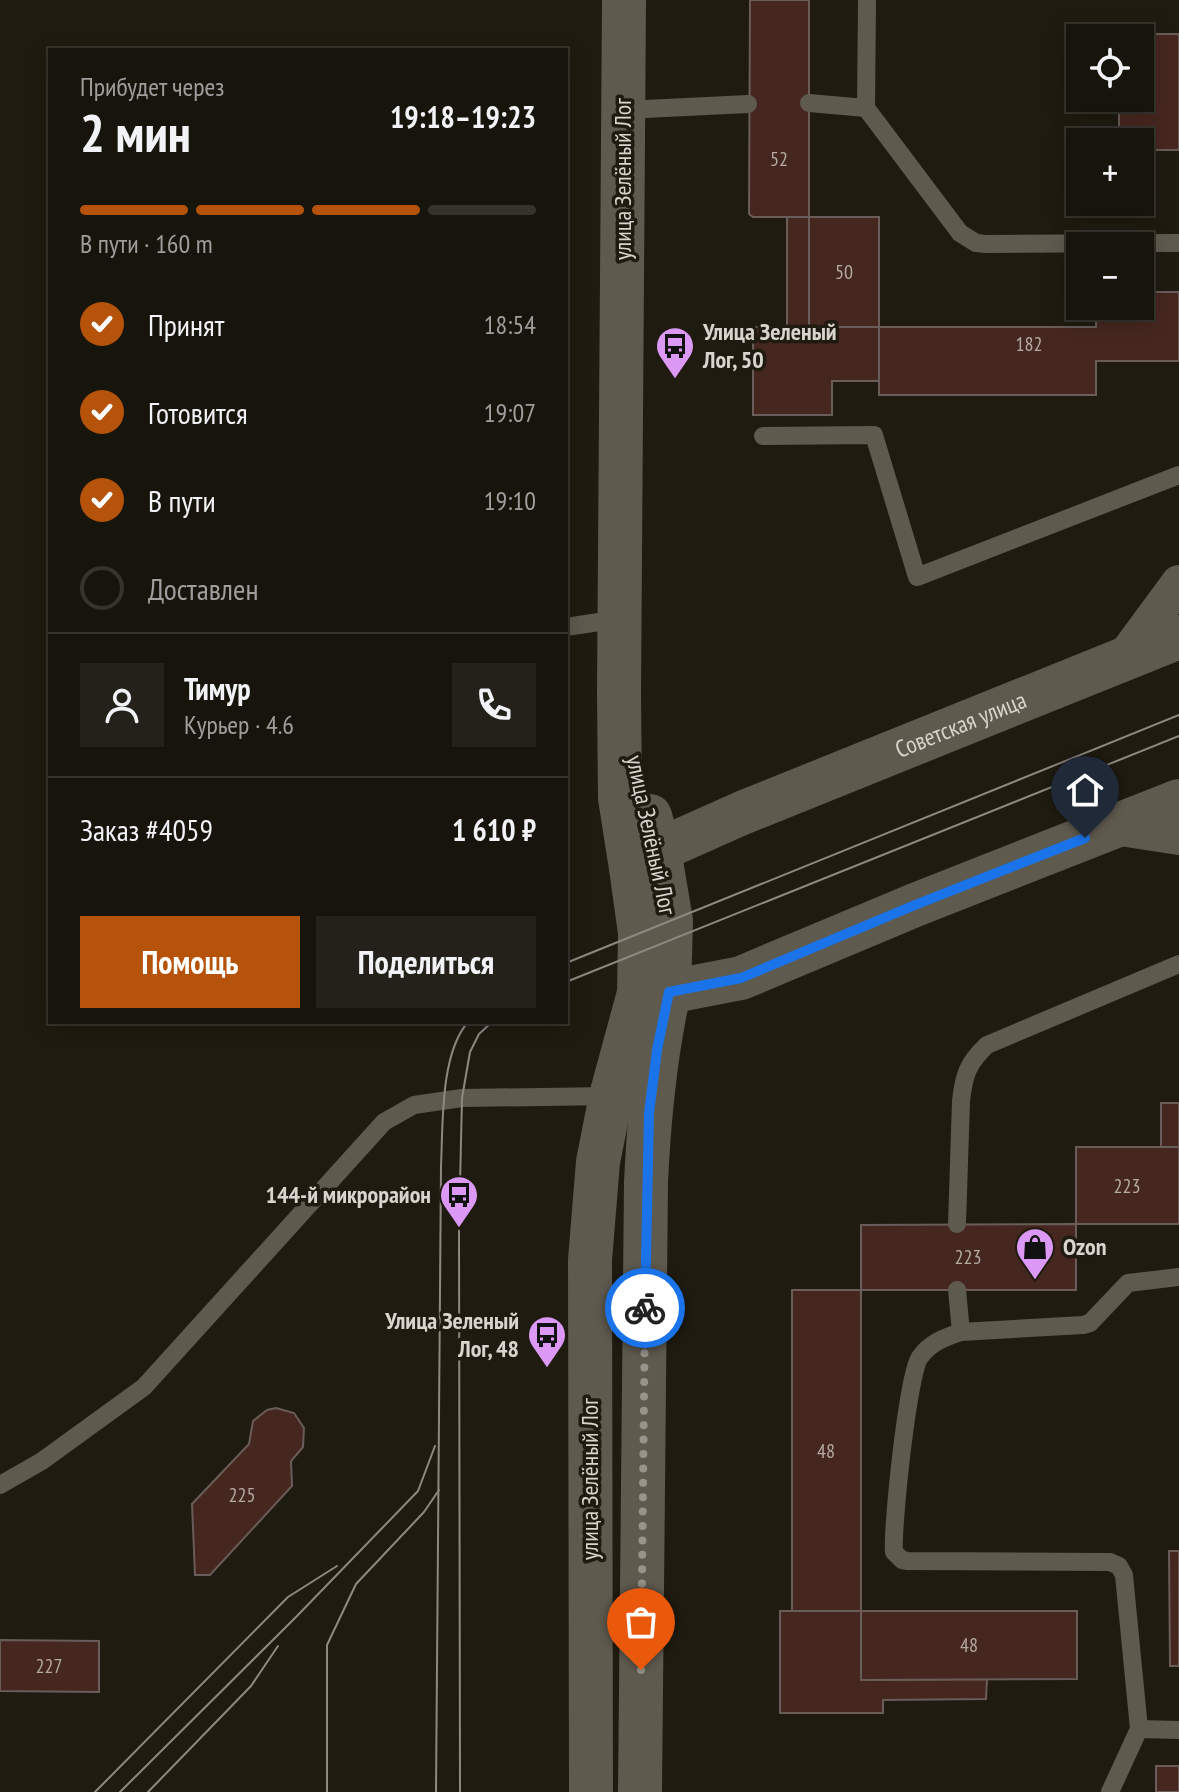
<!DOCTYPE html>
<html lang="ru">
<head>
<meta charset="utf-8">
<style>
  body { margin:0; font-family:"PT Sans Narrow",sans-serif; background:#24211a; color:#f1f3f6; height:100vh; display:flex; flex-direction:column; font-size:30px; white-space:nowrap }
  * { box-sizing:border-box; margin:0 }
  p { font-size:26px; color:#9e9e9d }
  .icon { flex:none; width:44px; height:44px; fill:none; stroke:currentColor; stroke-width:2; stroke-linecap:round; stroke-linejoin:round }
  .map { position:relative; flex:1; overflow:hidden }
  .drawer { position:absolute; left:48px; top:48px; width:520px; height:976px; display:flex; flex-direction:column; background:#17140c; border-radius:0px; box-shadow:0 4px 20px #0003,0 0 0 2px #36332d }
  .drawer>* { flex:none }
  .tools { position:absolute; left:1066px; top:24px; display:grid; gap:16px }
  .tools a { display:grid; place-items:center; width:88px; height:88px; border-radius:0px; background:#17140c; box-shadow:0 4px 20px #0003,0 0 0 2px #36332d; font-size:40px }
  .pin { position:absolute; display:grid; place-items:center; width:68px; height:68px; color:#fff; margin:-82px -34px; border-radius:50% 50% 50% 0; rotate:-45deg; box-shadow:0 0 8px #0007 }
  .pin .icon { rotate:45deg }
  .courier { position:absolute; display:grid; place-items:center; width:80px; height:80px; margin:-40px; border:6px solid #1a73e8; border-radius:50%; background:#fff; color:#222; box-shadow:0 2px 10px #0007 }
  .summary em { font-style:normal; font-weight:700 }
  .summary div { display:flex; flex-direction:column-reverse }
  .summary { display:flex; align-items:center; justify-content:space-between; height:136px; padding:0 32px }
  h1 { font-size:52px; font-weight:700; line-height:60px }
  .bar { display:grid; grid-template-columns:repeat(4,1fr); gap:12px 8px; align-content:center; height:96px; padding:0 32px }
  .bar i { height:10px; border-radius:6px; background:#36332d }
  .bar .active { background:#b45309 }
  .bar p { grid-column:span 4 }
  .line { display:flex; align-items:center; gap:20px; padding:0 32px; border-top:2px solid #36332d }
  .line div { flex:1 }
  .round { display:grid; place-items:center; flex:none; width:84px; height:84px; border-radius:0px; background:#24211a }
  ol { padding:0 32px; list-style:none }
  li { display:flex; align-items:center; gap:24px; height:88px }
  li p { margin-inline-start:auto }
  li .icon { padding:8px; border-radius:50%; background:#b45309; color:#fff; stroke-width:4 }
  li:last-child { color:#9e9e9d }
  li i { width:44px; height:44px; border:4px solid #36332d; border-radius:50% }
  .button { display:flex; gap:16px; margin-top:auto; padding:16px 32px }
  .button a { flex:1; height:92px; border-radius:0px; background:#b45309; color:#fff; font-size:32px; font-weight:700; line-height:92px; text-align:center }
  .button a+a { background:#24211a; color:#f1f3f6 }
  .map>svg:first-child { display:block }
</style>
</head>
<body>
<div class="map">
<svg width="1179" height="1792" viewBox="0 0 1179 1792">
  <rect width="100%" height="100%" fill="#1f1b10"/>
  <g fill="#462720" stroke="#6a5c58" stroke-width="2">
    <path d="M750 0H809V217H753L749 214Z"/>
    <path d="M1119 34H1179V150H1140V142H1119V98H1140V38H1119Z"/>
    <path d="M787 217H809V327H879V381H832V415H753V327H787Z"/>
    <rect x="809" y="217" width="70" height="110"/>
    <path d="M1140 292H1179V361H1096V395H879V327H1096V306H1140Z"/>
    <rect x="1161" y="1103" width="18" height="44"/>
    <rect x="1076" y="1147" width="103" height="77"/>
    <path d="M1076 1224V1290H861V1225Z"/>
    <rect x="792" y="1290" width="69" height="321"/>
    <path d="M276 1408 294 1413 304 1428 303 1447 291 1461 292 1486 210 1575H195L192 1504 249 1444 253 1421 267 1410Z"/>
    <path d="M1169 1551H1179V1666H1170Z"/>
    <path d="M780 1611H861V1680L987 1679 986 1699 883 1700V1713H780Z"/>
    <path d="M861 1611H1077V1679L861 1680Z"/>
    <path d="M0 1640 99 1641V1692L0 1691Z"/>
    <rect x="1156" y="1766" width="23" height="26"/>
  </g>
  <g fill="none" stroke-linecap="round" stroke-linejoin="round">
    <g stroke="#5f5a4e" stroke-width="18">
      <path d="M867 0 866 108 960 233 976 243 986 244 1179 243"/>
      <path d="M809 103 866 108"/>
      <path d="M624 110 748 104"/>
      <path d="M763 436 874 435 917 577 1179 475"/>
      <path d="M566 627 619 619"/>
      <path d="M957 1224 961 1101C964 1074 968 1063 987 1045L1179 964"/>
      <path d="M957 1290 961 1332C944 1338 931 1342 920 1357 908 1373 892 1527 894 1552L902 1560 908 1561 1110 1562 1119 1566 1124 1575 1139 1729 1110 1792"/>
      <path d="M961 1332 1083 1325 1090 1323 1128 1283 1179 1277"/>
      <path d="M0 1485 42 1461 144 1387 384 1122 414 1105 462 1098 611 1096"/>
      <path d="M1139 1729 1179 1730"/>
    </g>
    <g stroke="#5f5a4e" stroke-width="36">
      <path d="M1123 659 1179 583"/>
      <path d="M1114 827 1179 837"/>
    </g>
    <g stroke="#5f5a4e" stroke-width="44">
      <path d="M624 0 619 693 620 798 631 868"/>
      <path d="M650 816 659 850 671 921 669 992"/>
    </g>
    <g stroke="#5f5a4e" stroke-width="44">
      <path d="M641 993 669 992 741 978 915 905 1179 801"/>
      <path id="s1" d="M591 1792 590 1260 598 1162 611 1096 639 993 640 933 631 868 659 850 742 813 1179 637"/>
      <path d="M640 1792 646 1182C649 1117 655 1055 669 992"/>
    </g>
    <g stroke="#8d8981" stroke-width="2">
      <path d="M566 963 1179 715"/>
      <path d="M566 982 1179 736"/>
      <path d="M95 1792 288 1597 337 1566"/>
      <path d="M120 1792 297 1616 418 1491 435 1446"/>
      <path d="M148 1792 251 1686 278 1646"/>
      <path d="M327 1792V1645L356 1584 424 1512 439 1490"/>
      <path d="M436 1792 441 1166C443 1125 440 1054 468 1022"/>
      <path d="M460 1792 459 1229 462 1098 470 1052 479 1034 492 1022"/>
    </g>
  </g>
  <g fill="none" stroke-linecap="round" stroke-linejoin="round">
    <path stroke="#97948c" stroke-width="8" stroke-dasharray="0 14.4" d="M641 1670 645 1308"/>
    <path stroke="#1a73e8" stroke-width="10" d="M645 1308 649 1113 657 1050 669 992 741 978 915 905 1085 838"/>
  </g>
  <defs>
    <symbol id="bus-pin" viewBox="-11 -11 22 30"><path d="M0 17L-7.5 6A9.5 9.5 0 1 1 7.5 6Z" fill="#db99f5" stroke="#1f1b10"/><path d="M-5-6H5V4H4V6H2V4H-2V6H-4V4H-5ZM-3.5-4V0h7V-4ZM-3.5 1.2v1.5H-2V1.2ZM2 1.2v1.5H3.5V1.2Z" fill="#111"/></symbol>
    <symbol id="shop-pin" viewBox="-11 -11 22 30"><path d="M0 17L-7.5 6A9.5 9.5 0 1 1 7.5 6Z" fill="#db99f5" stroke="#1f1b10"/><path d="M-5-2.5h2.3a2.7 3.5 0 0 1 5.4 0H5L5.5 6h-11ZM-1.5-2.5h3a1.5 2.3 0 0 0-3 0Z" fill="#111"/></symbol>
  </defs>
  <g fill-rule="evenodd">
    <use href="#bus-pin" x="653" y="324" width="44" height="60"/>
    <use href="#bus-pin" x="437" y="1173" width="44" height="60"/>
    <use href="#shop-pin" x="1013" y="1225" width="44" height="60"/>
    <use href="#bus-pin" x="525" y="1313" width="44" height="60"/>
  </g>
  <g text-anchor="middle" stroke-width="7" stroke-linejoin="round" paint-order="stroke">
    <g font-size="20" fill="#b4aaa2">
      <text x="779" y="166">52</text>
      <text x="844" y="279">50</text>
      <text x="1029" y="351">182</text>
      <text x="1127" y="1193">223</text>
      <text x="968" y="1264">223</text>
      <text x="826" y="1458">48</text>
      <text x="242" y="1502">225</text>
      <text x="969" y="1652">48</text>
      <text x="49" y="1673">227</text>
    </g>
    <g font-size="24" fill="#d8d5ce" stroke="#1f1b10">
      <text transform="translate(623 179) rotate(-90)" y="8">улица Зелёный Лог</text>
      <text dy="8" stroke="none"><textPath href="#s1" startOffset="1290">Советская улица</textPath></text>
      <text transform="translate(651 835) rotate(78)" y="8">улица Зелёный Лог</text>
      <text transform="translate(590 1479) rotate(-90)" y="8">улица Зелёный Лог</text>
    </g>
    <g font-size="24" font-weight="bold" fill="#d8d5ce" stroke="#1f1b10" text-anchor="start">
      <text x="703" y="340">Улица Зеленый<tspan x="703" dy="28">Лог, 50</tspan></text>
      <text x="431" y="1203" text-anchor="end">144-й микрорайон</text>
      <text x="1063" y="1255">Ozon</text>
      <text x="519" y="1329" text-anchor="end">Улица Зеленый<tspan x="519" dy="28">Лог, 48</tspan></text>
    </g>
  </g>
</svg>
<div class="tools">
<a><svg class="icon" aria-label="locate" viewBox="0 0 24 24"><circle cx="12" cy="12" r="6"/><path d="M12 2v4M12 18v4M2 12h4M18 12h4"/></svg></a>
<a>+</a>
<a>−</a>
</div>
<div class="pin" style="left:641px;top:1670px;background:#ea580c"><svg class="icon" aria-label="bag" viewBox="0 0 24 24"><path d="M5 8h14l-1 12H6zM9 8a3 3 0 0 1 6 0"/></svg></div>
<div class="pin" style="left:1085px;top:838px;background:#1f2937"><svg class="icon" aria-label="home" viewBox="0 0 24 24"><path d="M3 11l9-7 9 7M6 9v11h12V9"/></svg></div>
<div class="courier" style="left:645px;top:1308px"><svg class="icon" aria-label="bike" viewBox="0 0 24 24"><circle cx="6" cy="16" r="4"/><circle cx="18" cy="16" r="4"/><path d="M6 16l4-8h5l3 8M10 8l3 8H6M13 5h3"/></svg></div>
<section class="drawer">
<div class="summary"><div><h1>2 мин</h1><p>Прибудет через</p></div><em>19:18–19:23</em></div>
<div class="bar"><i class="active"></i><i class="active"></i><i class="active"></i><i></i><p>В пути · 160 m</p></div>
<ol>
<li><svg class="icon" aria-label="check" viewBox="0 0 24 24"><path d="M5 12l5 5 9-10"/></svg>Принят<p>18:54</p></li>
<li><svg class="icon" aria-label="check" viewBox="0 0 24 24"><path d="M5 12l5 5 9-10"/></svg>Готовится<p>19:07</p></li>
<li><svg class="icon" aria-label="check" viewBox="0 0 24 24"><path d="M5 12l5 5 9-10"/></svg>В пути<p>19:10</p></li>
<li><i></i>Доставлен</li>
</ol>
<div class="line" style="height:144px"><a class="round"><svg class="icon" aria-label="person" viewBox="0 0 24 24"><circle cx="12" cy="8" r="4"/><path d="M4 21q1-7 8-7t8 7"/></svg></a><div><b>Тимур</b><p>Курьер · 4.6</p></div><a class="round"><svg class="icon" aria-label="phone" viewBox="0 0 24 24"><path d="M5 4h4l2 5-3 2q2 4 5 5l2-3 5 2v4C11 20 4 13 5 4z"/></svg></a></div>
<div class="line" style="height:104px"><div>Заказ #4059</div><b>1 610 ₽</b></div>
<div class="button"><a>Помощь</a><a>Поделиться</a></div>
</section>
</div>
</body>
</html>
